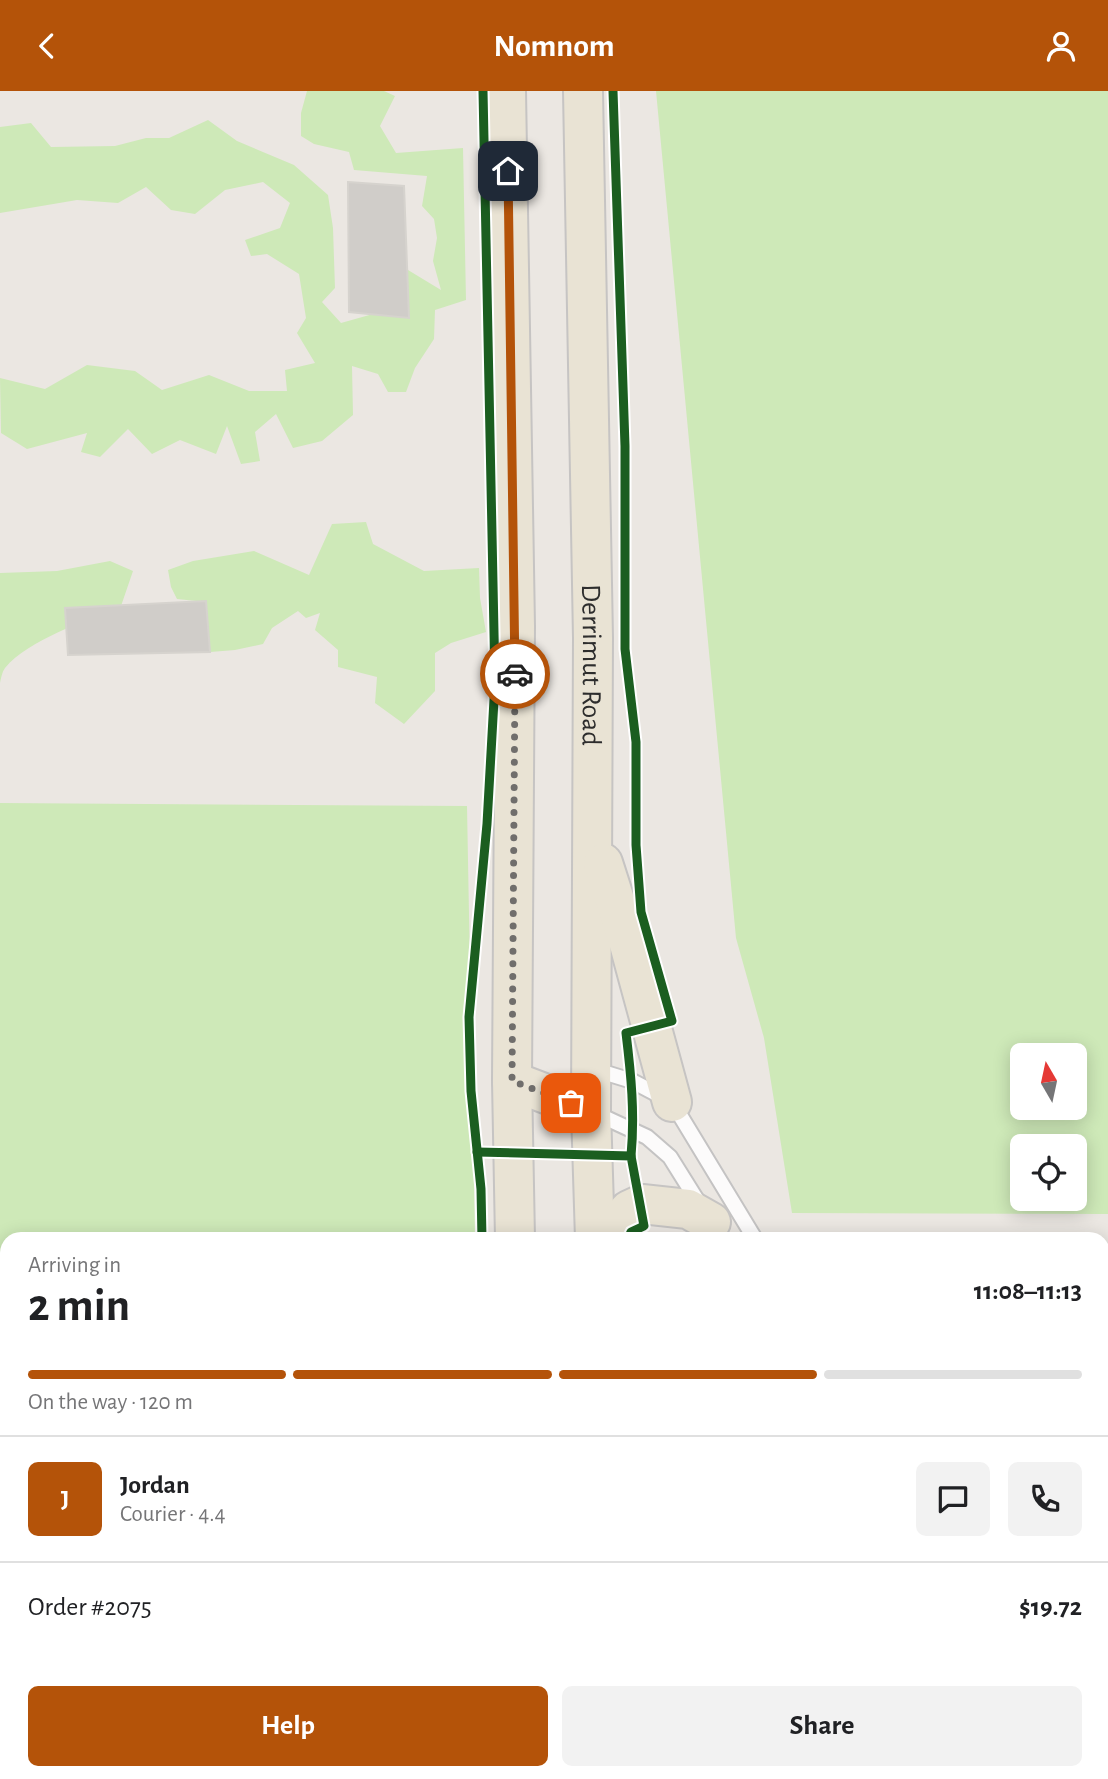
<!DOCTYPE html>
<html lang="en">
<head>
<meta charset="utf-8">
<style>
  body { margin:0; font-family:"Alegreya Sans",sans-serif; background:#f2f2f2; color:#202124; height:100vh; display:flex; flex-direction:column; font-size:26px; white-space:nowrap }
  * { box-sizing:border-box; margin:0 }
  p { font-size:23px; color:#757577 }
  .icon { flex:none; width:38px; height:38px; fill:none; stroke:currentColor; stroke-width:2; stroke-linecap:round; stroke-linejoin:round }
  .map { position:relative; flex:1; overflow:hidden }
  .side { position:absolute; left:0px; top:1141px; width:1110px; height:548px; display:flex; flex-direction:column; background:#fff; border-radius:21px 21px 0 0; box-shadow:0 4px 18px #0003 }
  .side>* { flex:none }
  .needle { width:46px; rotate:351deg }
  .controls { position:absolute; left:1010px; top:952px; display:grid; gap:14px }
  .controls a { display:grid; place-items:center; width:77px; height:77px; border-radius:10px; background:#fff; box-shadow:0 4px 18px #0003; font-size:35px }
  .pin { position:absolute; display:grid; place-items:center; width:60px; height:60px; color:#fff; margin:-30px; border-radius:14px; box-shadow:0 4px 10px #0006 }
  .courier { position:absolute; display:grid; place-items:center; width:70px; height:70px; margin:-35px; border:5px solid #b45309; border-radius:50%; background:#fff; color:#222; box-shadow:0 2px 9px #0007 }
  .headline em { font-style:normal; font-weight:700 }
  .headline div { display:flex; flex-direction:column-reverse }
  .headline { display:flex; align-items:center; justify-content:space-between; height:119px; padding:0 28px }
  h1 { font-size:46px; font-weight:700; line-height:52px }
  .bar { display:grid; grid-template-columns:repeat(4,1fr); gap:10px 7px; align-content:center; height:84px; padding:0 28px }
  .bar i { height:9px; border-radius:5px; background:#e0e0e0 }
  .bar .on { background:#b45309 }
  .bar p { grid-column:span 4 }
  .line { display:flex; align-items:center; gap:18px; padding:0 28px; border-top:2px solid #e0e0e0 }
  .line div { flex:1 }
  .round { display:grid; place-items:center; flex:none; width:74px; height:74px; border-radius:10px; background:#f2f2f2 }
  .cta { display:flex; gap:14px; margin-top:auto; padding:14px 28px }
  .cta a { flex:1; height:80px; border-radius:10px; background:#b45309; color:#fff; font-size:28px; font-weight:700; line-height:80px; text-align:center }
  .cta a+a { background:#f2f2f2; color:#202124 }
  header { display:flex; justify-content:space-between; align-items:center; height:91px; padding:0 28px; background:#b45309; color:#fff; font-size:32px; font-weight:700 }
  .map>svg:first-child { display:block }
</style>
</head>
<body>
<header><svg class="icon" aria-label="back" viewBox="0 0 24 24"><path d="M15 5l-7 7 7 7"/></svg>Nomnom<svg class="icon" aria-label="person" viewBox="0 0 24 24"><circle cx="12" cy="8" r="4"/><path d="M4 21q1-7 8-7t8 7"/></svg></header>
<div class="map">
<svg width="1108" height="1688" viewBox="0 0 1108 1688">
  <rect width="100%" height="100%" fill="#ebe7e2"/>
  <g fill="#cee9b8" fill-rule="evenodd">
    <path d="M307 0H384L395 5 380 35 396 62 463 57 466 209 435 219 434 248 415 277 406 301H388L378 283 352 275 353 324 322 350 293 357 276 323 255 341 260 370 241 373 227 335 216 363 180 349 152 363 128 338 100 366 81 361 87 342 27 358 1 342 0 287 45 298 87 274 135 280 162 299 209 284 249 300H287L285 279 315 272 297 242 306 227 299 183 267 163 251 165 245 149 280 137 290 112 263 91 225 99 195 123 171 119 146 96 118 112 77 109 0 122V36L31 32 51 56 115 55 146 47H169L208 29 237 50 294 74 328 104 333 137 335 197 322 211 341 232 373 223 381 203 408 179 441 199 433 170 437 147 434 128 422 115 427 85 354 79 349 61 314 53 301 45V22Z"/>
    <path d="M656 0H1108V1123L792 1122 764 947 736 847ZM1022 964H1074V1017H1022ZM1022 1055H1074V1108H1022Z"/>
    <path d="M366 431 373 453 424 480 479 477 480 507 486 541 451 552 435 562V600L404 633 375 612 377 586 338 576V559L315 539 320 522 306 527 298 520 272 537 263 553 235 559 210 561 206 511 177 508 171 496 168 479 193 470 254 460 309 484 332 433Z"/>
    <path d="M110 470 133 480 121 515C88 529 28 549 5 577 2 581 1 587 0 592V482L57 480Z"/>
    <path d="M0 712 467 715 475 1148H7V1413H0Z"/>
    <path d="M401 1682H487V1688H395Z"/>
    <rect x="651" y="1682" width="56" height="6"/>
  </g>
  <g fill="#d0cdc9" stroke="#d6d3ce" stroke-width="2">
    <path d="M348 91 404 95 409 227 349 221Z"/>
    <path d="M206 510 210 561 68 564 65 517Z"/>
  </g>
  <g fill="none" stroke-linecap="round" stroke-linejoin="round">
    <defs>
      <g id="service">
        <path d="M593 978 632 990 672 1011 755 1148"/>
        <path d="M595 1022 647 1046 670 1066 700 1114"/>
        <path d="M1102 1217 1108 1216"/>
        <path d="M1102 1279H1108"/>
      </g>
      <g id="primary">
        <path d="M506 0 515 535 512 990 515 1148"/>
        <path id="s1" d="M583 0 593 547 591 1020 595 1148"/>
        <path d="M603 772 629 853 672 1011"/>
        <path d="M512 990 591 1020"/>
        <path d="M606 1148 629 1119 642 1113 688 1118 711 1131"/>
        <path d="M528 1682V1688"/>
        <path d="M595 1682V1688"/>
      </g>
    </defs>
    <use href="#service" stroke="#c4c3c3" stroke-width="18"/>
    <use href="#primary" stroke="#c6c4c3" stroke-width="42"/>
    <g stroke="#c8c8c8" stroke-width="4.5" stroke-dasharray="5 3.5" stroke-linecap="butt">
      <path d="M1102 1343H1108"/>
      <path d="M1102 1677H1108"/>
      <path d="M1038 1688V1682"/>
    </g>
    <use href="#service" stroke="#fcfbfb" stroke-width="14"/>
    <use href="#primary" stroke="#e9e3d4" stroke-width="38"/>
    <defs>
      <g id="rail">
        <path d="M0 1579H7"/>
        <path d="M1102 1589 1108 1590"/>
        <path d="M0 1598H7"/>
        <path d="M1102 1607H1108"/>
      </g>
    </defs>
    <use href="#rail" stroke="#dedee0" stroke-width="8"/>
    <use href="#rail" stroke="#fff" stroke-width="5" stroke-dasharray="16" stroke-linecap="butt"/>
    <defs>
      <g id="cycleway">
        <path d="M613 0 625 355V558L636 651V754L641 821 672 930 626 942C631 983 635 1023 631 1065"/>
        <path d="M477 1061 631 1065 644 1135 631 1141 628 1148"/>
        <path d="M482 1148 481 1098 471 1000 469 926 487 733 495 591 483 0"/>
      </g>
    </defs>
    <use href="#cycleway" stroke="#fff" stroke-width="13"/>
    <use href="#cycleway" stroke="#1b5e20" stroke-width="9"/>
  </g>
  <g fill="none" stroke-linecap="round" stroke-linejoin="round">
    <path stroke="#706e6c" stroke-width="7" stroke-dasharray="0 12.6" d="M515 583 512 990 571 1012"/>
    <path stroke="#b45309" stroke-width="9" d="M508 80 515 583"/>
  </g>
  <g text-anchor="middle" stroke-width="5" stroke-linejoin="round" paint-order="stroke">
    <g font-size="28" fill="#2d2d2d" stroke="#fff">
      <text dy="10" stroke="none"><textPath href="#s1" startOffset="574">Derrimut Road</textPath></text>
    </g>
  </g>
</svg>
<div class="controls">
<a><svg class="needle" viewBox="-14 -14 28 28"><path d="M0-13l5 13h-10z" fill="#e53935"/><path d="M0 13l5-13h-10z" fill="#757577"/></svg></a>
<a><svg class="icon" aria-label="locate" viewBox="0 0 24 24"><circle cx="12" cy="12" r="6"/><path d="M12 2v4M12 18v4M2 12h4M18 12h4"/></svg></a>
</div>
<div class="pin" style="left:571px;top:1012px;background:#ea580c"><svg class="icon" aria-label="bag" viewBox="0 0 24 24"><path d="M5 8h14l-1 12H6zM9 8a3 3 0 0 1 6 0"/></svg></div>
<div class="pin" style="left:508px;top:80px;background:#1f2937"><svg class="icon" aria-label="home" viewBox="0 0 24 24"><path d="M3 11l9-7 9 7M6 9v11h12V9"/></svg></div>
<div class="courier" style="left:515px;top:583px"><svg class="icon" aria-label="car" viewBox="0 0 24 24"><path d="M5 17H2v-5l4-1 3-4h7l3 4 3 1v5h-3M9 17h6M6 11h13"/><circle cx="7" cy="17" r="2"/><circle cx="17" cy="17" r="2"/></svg></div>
<section class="side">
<div class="headline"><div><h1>2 min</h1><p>Arriving in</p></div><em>11:08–11:13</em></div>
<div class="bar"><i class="on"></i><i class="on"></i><i class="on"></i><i></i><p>On the way · 120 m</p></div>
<div class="line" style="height:126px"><b class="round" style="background:#b45309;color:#fff">J</b><div><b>Jordan</b><p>Courier · 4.4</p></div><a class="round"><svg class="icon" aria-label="chat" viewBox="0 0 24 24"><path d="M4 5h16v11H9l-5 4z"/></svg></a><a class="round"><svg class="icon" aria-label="phone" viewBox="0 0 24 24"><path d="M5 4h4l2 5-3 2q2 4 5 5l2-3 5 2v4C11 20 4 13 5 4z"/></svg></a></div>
<div class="line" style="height:91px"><div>Order #2075</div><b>$19.72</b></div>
<div class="cta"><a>Help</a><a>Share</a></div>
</section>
</div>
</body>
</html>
